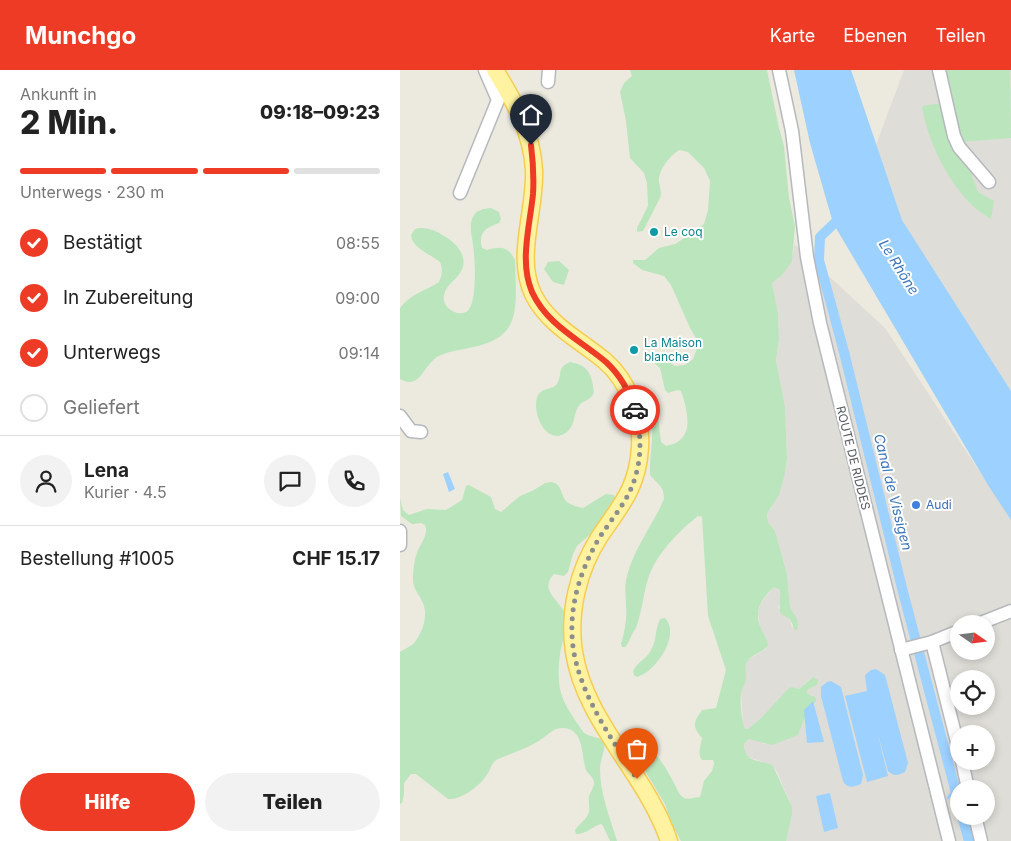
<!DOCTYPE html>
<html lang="de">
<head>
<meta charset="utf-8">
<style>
  body { margin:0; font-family:Inter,sans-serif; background:#f2f2f2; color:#222; height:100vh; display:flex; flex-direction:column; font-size:19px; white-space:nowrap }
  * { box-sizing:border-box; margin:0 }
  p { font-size:16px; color:#767676 }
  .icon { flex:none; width:28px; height:28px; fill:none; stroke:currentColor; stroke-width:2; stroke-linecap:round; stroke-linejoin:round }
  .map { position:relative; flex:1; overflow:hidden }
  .panel { display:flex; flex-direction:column; background:#fff; width:400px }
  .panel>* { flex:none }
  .needle { width:32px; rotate:104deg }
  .tools { position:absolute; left:550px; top:545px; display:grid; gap:10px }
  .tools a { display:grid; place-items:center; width:45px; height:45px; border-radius:50%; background:#fff; box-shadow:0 2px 8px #0003; font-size:25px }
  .pin { position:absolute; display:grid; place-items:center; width:42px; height:42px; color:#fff; margin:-51px -21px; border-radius:50% 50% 50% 0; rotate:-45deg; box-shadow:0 0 5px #0007 }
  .pin .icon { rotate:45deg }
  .courier { position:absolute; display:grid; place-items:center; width:50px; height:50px; margin:-25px; border:4px solid #ed3b25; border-radius:50%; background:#fff; color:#222; box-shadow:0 1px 6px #0007 }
  .headline em { font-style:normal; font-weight:800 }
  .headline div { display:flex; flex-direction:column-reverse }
  .headline { display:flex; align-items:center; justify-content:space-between; height:85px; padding:0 20px }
  h1 { font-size:32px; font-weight:800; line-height:38px }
  .bar { display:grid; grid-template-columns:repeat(4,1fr); gap:8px 5px; align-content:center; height:60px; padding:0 20px }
  .bar i { height:6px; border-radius:4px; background:#e0e0e0 }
  .bar .active { background:#ed3b25 }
  .bar p { grid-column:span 4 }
  .line { display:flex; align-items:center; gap:12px; padding:0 20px; border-top:1px solid #e0e0e0 }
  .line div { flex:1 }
  .round { display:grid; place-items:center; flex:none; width:52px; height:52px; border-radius:26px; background:#f2f2f2 }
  ol { padding:0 20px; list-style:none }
  li { display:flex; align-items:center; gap:15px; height:55px }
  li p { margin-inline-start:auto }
  li .icon { padding:5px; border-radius:50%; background:#ed3b25; color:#fff; stroke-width:4 }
  li:last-child { color:#767676 }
  li i { width:28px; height:28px; border:2px solid #e0e0e0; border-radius:50% }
  .button { display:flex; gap:10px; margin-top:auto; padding:10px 20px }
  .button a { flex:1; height:58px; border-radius:30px; background:#ed3b25; color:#fff; font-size:20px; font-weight:800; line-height:58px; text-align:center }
  .button a+a { background:#f2f2f2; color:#222 }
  header { display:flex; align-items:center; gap:30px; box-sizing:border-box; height:70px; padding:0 25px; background:#ed3b25; color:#fff }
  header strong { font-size:24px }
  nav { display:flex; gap:28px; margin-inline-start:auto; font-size:18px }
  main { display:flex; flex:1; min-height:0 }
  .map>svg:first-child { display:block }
</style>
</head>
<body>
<header>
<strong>Munchgo</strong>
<nav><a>Karte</a><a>Ebenen</a><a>Teilen</a></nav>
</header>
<main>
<section class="panel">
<div class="headline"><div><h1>2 Min.</h1><p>Ankunft in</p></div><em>09:18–09:23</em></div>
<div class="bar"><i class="active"></i><i class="active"></i><i class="active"></i><i></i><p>Unterwegs · 230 m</p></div>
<ol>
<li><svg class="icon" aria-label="check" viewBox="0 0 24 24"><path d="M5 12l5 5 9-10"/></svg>Bestätigt<p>08:55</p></li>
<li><svg class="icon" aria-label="check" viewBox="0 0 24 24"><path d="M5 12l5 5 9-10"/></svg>In Zubereitung<p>09:00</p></li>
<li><svg class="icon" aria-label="check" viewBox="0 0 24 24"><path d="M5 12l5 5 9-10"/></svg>Unterwegs<p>09:14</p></li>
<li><i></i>Geliefert</li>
</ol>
<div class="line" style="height:90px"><a class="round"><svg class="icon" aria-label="person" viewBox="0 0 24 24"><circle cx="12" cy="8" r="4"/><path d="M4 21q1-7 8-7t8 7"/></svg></a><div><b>Lena</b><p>Kurier · 4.5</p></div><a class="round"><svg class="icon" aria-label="chat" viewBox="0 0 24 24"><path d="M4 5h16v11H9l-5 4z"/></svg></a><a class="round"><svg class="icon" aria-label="phone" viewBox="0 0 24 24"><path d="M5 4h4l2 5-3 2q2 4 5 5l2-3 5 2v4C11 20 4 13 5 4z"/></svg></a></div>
<div class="line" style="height:65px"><div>Bestellung #1005</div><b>CHF 15.17</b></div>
<div class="button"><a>Hilfe</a><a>Teilen</a></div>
</section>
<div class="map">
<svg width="611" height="771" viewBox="0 0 611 771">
  <rect width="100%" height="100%" fill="#eceadf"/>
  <g fill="#dfddd7" fill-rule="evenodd">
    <path d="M504 0H611V321L502 150 476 75Z"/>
    <path d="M394 174 485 258 611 449V771H386L392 745V737L377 702 373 696 369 694 348 687 345 682 344 674 349 669H354L365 674 402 653 413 626 407 623V620L417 615 411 608 399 619 392 617 361 648 348 659H345L343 653 341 621 346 607 345 599 347 590 366 579 367 570 360 557 358 544 360 535 367 525 374 517 380 520 381 529 378 538 390 549 392 558 397 549 390 537 387 504 375 461 368 452 367 443 371 439 385 403 387 389 385 337 376 290 379 270 378 243 372 213 382 205 393 184ZM559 554H586V581H559ZM559 609H586V636H559ZM559 664H586V691H559ZM559 719H586V746H559Z"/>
  </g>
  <g fill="#bbe5bc">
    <path d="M230 0H367L379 58 384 76 389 128 395 156 392 191 382 205 372 213 378 243 379 270 376 290 385 337 387 389 385 403 379 425 367 444 368 452 375 461 387 504 390 537 397 549 398 555 397 560H395L390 549 381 544C378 536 381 529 380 520L374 517C362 528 354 540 360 556 363 563 367 568 368 575 364 582 355 583 349 589 344 594 346 601 346 608 346 613 342 618 341 623 340 634 341 648 345 659H348L361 648 389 618 392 617 399 619 413 607 418 610 417 615 407 620V623L416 628V631C406 641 403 652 398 665L372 675 349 669 344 674C345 695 360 688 373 696L392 737V745L386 771H281L271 752 265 734 235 684 229 681 230 675C253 671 266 698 275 715 277 719 279 725 284 728 289 730 295 727 300 727L304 711 312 701 314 693 313 690H302C297 684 301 675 302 668 292 656 293 653 302 640L316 638 326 600 308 546 302 447 298 446C278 462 256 484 248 509 243 525 242 542 236 558 231 564 230 572 225 577H222L221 574C225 561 227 549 226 536 226 525 224 516 227 506 234 478 253 455 264 429 264 415 258 415 250 405 249 386 256 356 250 339 249 336 245 333 243 329L246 326 250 325 256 332 261 372 266 376C296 371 288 342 281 321L277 320 268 323 265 320 260 298 253 292 255 285 258 284 275 296 285 295 293 289 298 276 296 268 290 258 271 215 264 206 242 200 233 193V190H245L259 178 275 174 294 162 304 154 308 140 310 111 304 98 288 82 279 80C270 86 258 100 259 112 260 118 262 122 260 128L243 161 237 162V158L248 136 247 113 244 103 230 88 226 51 220 22 224 13 232 6Z"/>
    <path d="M539 0H610L611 68 560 72 578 122 594 131 591 149C585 145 578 141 572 135 548 112 527 70 522 36L544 33Z"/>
    <path d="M91 138 99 142 101 149 99 153C85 158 78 163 82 178L87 180C100 176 108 176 115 190 115 209 119 238 110 255 97 279 63 276 41 285 23 292 22 321 0 309V238C10 224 25 221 39 212 42 205 43 199 40 192 30 184 12 178 11 165L15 159C25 156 37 161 44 166 57 173 70 188 60 203 55 211 46 215 44 225 41 236 56 247 66 242 78 236 75 187 73 175 72 165 68 154 74 145 78 139 84 139 91 138Z"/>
    <path d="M159 191 169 200 164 215 153 212 144 199 148 192Z"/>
    <path d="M170 292C189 295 192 305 194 323 188 333 183 329 178 337 173 346 175 358 164 364 144 374 131 340 138 325 143 317 153 320 157 314 163 304 156 298 170 292Z"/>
    <path d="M152 412C163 415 160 425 167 432 171 435 178 437 183 438L206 424 214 425 216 430 204 452 177 476 173 484 168 502 164 506 154 504C137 521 164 533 166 547 168 560 161 573 160 585 158 596 158 613 161 623 165 637 176 651 184 663 190 667 200 667 205 672 205 681 200 690 200 699 200 723 210 748 217 771H210L203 756 201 754C191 757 187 764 176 764L175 760C179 754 187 749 189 742 190 738 188 732 189 727 190 722 194 718 194 713 194 707 188 704 186 700 181 686 185 657 161 658 150 659 145 669 135 673 123 680 109 684 96 690 91 694 91 698 88 703 81 715 62 730 48 729L16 704H11L4 713V724L2 733 0 734V582C4 579 10 577 13 574 23 563 29 544 22 531 19 524 13 519 13 510 13 502 14 490 17 483 20 473 29 466 25 455L21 453 12 454 1 446 0 428 3 440 9 445 27 439 46 440 62 430 66 416 69 415 91 427 95 439 101 442 120 426 134 420 145 413Z"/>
    <path d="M265 548C281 565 256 602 237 607L234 605 233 601C237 592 247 589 251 580 257 570 255 559 260 549Z"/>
  </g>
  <g fill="#9dd1ff">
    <path d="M394 0H451L502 150 611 321V450L588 415 433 153 410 73Z"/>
    <path d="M48 402 55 419 49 422 43 404Z"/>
    <path d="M476 599 485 605 508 693 505 702C499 705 494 707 488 701L477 661 488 706 467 712 445 626 467 621 465 605 471 600Z"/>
    <path d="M431 611 441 617 463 705 461 714C454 717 447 719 443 711L421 626V617L427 612Z"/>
    <path d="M413 631 424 672 407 673 404 640Z"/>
    <path d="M430 723 438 758 424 762 416 726Z"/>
  </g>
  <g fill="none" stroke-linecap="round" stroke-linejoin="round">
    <path stroke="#9dd1ff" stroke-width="2.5" d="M548 728 555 719"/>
    <g stroke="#9dd1ff" stroke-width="10">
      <path d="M443 145 420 167 419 190 444 282 503 522 559 734"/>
      <path d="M562 746 569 771"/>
    </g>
    <defs>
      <g id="minor">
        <path d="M379 0 392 61 407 187 420 253 549 771"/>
        <path d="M539 0 554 66 559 77 589 112"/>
        <path d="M148 12 149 0"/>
        <path d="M60 123 98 30 85 0"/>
        <path d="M0 346 11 361 21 362"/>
        <path d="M0 461V475"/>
        <path d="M578 554 611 541"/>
        <path d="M532 572 559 680"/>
        <path d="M501 580 532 572 559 561"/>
        <path d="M562 691 568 719"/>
        <path d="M575 746 581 771"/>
      </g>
      <path id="major" d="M95 0C114 31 132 62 134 100 136 140 115 186 133 224 148 255 180 270 205 291 228 311 242 347 240 377 238 417 221 435 200 466 178 500 168 542 174 582 185 653 247 704 269 771"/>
    </defs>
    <use href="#minor" stroke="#b5b8bd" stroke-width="15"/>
    <use href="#major" stroke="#f5cc50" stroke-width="19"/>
    <use href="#minor" stroke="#fff" stroke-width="12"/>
    <use href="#major" stroke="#fff3a2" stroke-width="16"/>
  </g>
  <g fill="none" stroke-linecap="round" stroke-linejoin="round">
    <path stroke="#8c8e8d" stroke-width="5" stroke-dasharray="0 9" d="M235 340C244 371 241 405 224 432 216 445 206 457 198 470 178 505 167 543 174 583 183 630 213 670 237 709"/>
    <path stroke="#ed3b25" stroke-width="6" d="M131 75C133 91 134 107 133 124 130 155 119 192 132 222 147 255 180 270 206 292 220 305 230 323 235 340"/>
  </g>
  <g fill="#0f9aa8" stroke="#fff" stroke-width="2">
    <circle cx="254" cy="162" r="5"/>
    <circle cx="234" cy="280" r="5"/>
  </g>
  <circle fill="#3f7fe0" stroke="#fff" stroke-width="2" cx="516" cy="435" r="5"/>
  <g text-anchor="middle" stroke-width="4" stroke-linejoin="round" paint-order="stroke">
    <g font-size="12" fill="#0d838f" stroke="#fff" text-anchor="start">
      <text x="264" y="166">Le coq</text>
      <text x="244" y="277">La Maison<tspan x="244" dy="14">blanche</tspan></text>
    </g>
    <g font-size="12" fill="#585c61" stroke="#fff">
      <text transform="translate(453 388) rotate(76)" y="4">ROUTE DE RIDDES</text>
    </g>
    <g font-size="12" fill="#366cbe" stroke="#fff" text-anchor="start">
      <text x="526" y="439">Audi</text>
    </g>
    <g font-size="14" font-style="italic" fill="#3b75bc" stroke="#fff">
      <text transform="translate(499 197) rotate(58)" y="5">Le Rhône</text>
      <text transform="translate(493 422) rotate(76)" y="5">Canal de Vissigen</text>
    </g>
  </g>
</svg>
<div class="tools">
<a><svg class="needle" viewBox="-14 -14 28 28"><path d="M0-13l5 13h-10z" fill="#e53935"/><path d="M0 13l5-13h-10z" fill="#767676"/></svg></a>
<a><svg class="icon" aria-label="locate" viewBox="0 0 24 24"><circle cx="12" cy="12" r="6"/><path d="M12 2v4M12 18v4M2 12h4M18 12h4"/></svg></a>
<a>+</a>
<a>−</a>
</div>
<div class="pin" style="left:237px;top:709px;background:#ea580c"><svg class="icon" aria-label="bag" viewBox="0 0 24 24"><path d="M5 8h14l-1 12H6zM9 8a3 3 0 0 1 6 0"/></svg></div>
<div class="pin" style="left:131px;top:75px;background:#1f2937"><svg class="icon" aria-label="home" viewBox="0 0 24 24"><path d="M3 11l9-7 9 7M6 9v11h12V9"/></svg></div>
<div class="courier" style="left:235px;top:340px"><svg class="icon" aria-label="car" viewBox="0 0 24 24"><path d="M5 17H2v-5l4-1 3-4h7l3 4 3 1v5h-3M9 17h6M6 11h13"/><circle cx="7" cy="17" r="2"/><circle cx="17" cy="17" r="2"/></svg></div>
</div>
</main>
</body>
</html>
